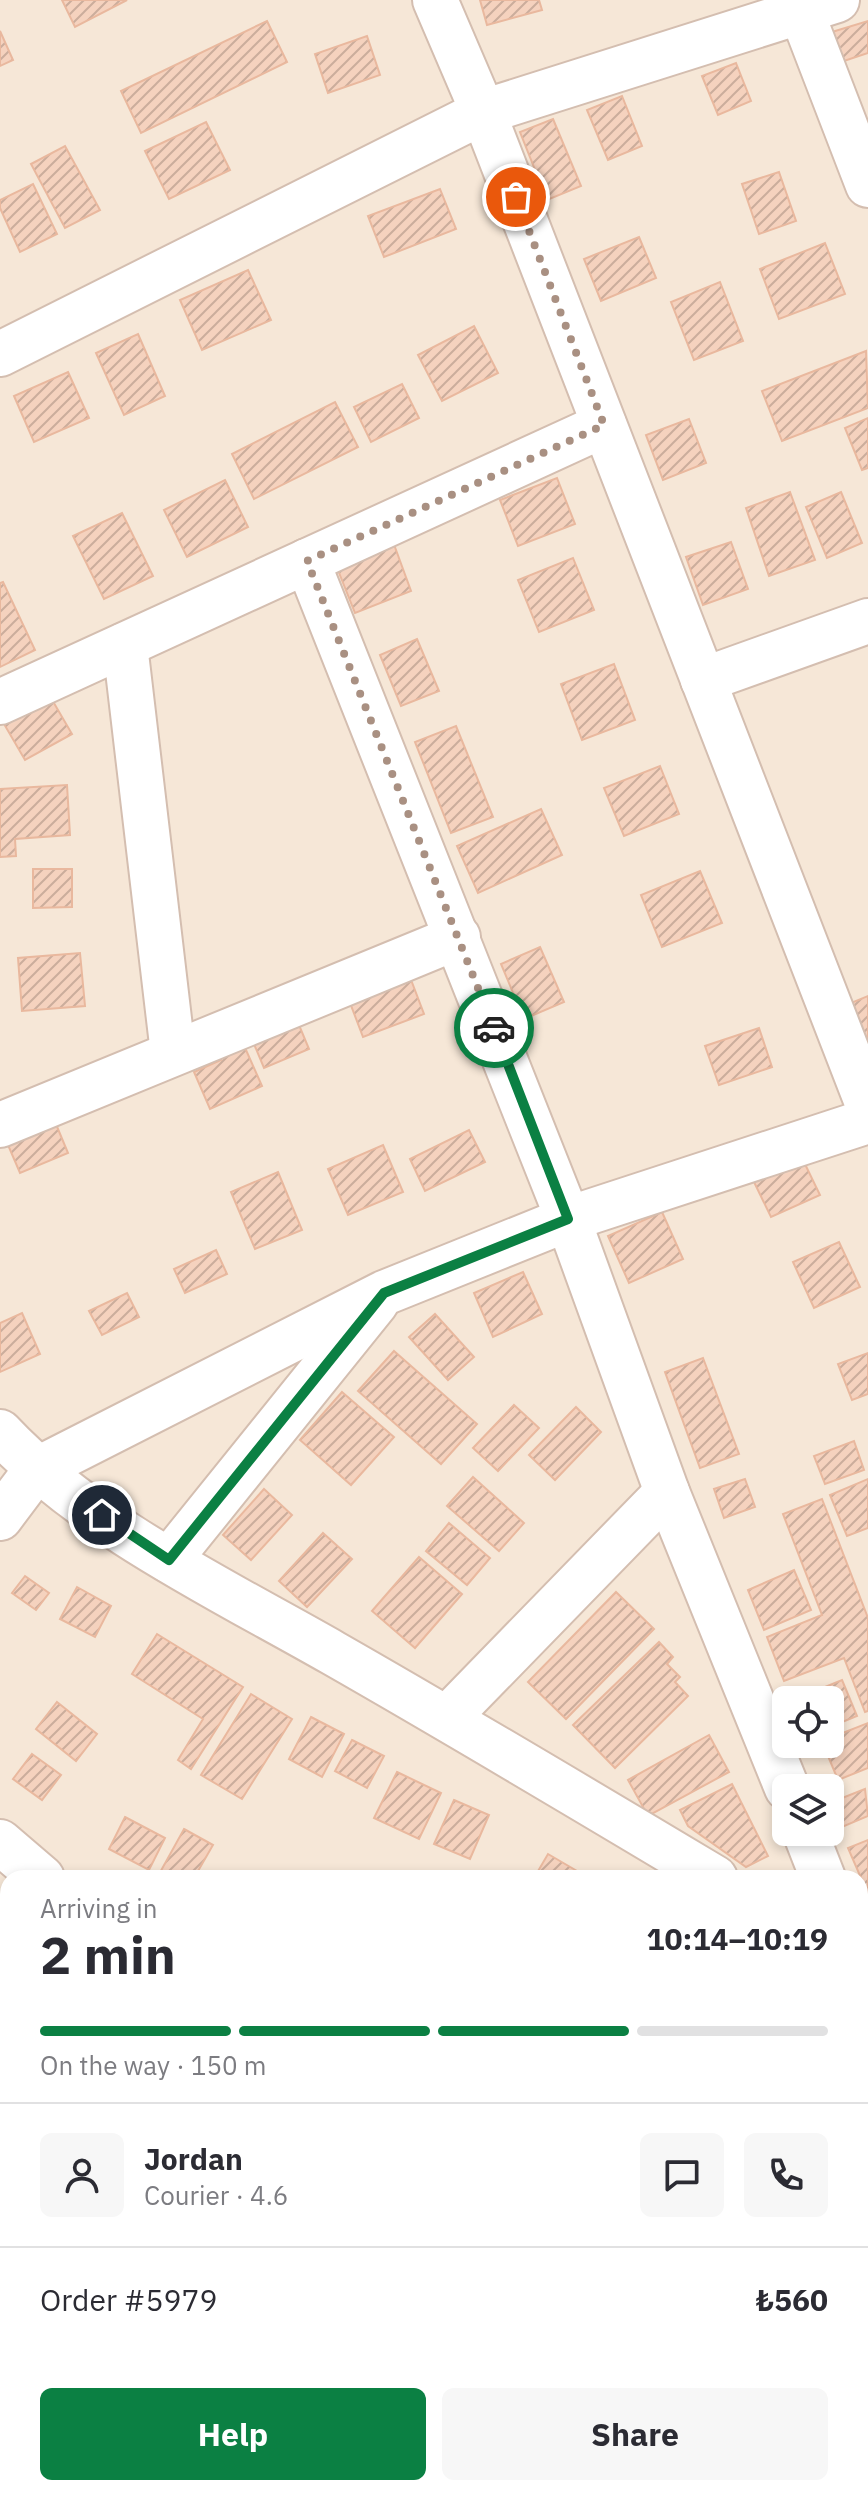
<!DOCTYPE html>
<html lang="en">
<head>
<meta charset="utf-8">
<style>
  body { margin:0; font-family:"IBM Plex Sans",sans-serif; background:#f7f7f7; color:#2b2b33; height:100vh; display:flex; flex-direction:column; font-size:30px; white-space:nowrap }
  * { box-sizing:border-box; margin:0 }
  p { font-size:26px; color:#7c7c81 }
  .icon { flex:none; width:44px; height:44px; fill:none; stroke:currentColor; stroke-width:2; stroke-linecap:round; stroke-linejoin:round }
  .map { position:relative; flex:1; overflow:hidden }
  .sheet { position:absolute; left:0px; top:1870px; width:868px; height:626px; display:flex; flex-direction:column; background:#fff; border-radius:24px 24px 0 0; box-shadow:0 4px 12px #0003 }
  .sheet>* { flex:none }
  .fabs { position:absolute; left:772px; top:1686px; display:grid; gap:16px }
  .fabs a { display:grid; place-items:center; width:72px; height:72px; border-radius:12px; background:#fff; box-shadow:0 4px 12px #0003; font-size:40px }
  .pin { position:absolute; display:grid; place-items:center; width:68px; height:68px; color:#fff; margin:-34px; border:4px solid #fff; border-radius:50%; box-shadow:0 2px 8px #0007 }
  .courier { position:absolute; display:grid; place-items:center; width:80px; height:80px; margin:-40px; border:6px solid #0b8043; border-radius:50%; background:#fff; color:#222; box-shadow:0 2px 10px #0007 }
  .head em { font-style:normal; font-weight:700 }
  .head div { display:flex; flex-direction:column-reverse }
  .head { display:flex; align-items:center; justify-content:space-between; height:136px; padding:0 40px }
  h1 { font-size:52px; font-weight:700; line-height:60px }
  .bar { display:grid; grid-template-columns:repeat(4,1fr); gap:12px 8px; align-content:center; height:96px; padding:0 40px }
  .bar i { height:10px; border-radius:6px; background:#e1e1e2 }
  .bar .on { background:#0b8043 }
  .bar p { grid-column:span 4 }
  .line { display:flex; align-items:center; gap:20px; padding:0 40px; border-top:2px solid #e1e1e2 }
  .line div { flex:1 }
  .round { display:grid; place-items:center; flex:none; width:84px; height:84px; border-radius:12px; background:#f7f7f7 }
  .primary-button { display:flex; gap:16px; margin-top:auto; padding:16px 40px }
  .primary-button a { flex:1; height:92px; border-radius:12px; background:#0b8043; color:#fff; font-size:32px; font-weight:700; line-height:92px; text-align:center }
  .primary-button a+a { background:#f7f7f7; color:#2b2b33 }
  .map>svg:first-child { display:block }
</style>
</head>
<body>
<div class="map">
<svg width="868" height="2495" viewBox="0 0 868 2495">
  <defs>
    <pattern id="building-hatch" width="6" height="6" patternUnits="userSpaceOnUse" patternTransform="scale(2)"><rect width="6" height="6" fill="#f5d2be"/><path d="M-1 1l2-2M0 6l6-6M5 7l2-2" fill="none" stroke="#cbad9c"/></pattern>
  </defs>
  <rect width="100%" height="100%" fill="#fef5e9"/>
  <path fill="#f6e7d7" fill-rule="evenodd" d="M0 0H868V2495H0ZM786 1700H830V1744H786ZM786 1788H830V1832H786ZM8 1878H860V2488H8Z"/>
  <g fill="url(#building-hatch)" stroke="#e9b89e" stroke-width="2">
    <path d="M62 0H127L75 27Z"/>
    <path d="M480 0H539L542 10 487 25Z"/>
    <path d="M267 21 287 62 141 133 121 91Z"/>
    <path d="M868 21V53L841 62 832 32Z"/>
    <path d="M0 31 13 60 0 66Z"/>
    <path d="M367 36 380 75 328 93 315 54Z"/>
    <path d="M736 63 751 101 718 115 702 76Z"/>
    <path d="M622 96 642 146 608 160 587 110Z"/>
    <path d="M553 119 581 186 547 200 520 132Z"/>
    <path d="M206 122 230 170 169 199 145 151Z"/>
    <path d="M65 146 100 210 65 228 31 164Z"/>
    <path d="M779 172 796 221 759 234 742 184Z"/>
    <path d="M33 184 57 234 20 252 0 208V200Z"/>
    <path d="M440 189 456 229 384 257 368 216Z"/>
    <path d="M639 237 656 278 601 301 584 259Z"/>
    <path d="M825 243 845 294 779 319 760 269Z"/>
    <path d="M248 270 271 320 202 350 180 300Z"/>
    <path d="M720 282 743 341 694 360 671 302Z"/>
    <path d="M474 326 498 373 442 401 418 355Z"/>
    <path d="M138 334 165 396 124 415 96 353Z"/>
    <path d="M866 351 868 408 782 441 762 391Z"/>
    <path d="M68 372 89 418 34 442 14 396Z"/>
    <path d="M402 384 419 418 371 442 354 407Z"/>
    <path d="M335 402 358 447 254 499 232 454Z"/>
    <path d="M868 418V468L862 470 845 428Z"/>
    <path d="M689 419 706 463 663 480 646 435Z"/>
    <path d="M557 478 575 524 518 546 500 500Z"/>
    <path d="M225 480 248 527 187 557 164 510Z"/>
    <path d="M790 492 815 560 769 576 746 508Z"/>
    <path d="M841 492 862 543 827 558 806 507Z"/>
    <path d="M122 513 153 576 104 599 73 536Z"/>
    <path d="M392 539 411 591 355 613 334 560Z"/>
    <path d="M731 542 748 589 703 605 686 557Z"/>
    <path d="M573 558 594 610 539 632 518 580Z"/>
    <path d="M3 582 35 650 0 667V583Z"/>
    <path d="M417 639 439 691 401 706 380 655Z"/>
    <path d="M614 664 635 720 582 740 561 684Z"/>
    <path d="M51 698 72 734 25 760 4 724Z"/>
    <path d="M456 726 493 817 451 833 415 742Z"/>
    <path d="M660 766 679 814 624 836 604 788Z"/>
    <path d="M67 785 70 835 15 839 16 856 0 857V789Z"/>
    <path d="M541 809 562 855 478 893 457 846Z"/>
    <path d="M33 869H72V907L33 908Z"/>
    <path d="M700 871 722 923 662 947 641 895Z"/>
    <path d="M540 947 564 1002 524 1019 501 964Z"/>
    <path d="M80 953 85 1006 22 1011 18 958Z"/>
    <path d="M405 964 424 1014 363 1037 344 987Z"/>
    <path d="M868 996V1044L851 1003Z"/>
    <path d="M294 1013 309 1049 264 1068 249 1032Z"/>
    <path d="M759 1028 772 1067 719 1085 705 1046Z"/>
    <path d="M238 1032 262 1086 210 1109 194 1072 221 1060 214 1043Z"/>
    <path d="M53 1117 68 1153 20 1173 5 1138Z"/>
    <path d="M469 1130 485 1162 425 1191 410 1159Z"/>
    <path d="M383 1145 403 1192 348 1215 328 1169Z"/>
    <path d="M803 1160 820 1195 771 1217 754 1182Z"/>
    <path d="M278 1172 302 1230 255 1249 231 1192Z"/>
    <path d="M662 1212 683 1259 629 1283 608 1236Z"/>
    <path d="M839 1242 860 1287 814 1308 793 1262Z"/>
    <path d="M216 1250 227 1274 185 1293 174 1269Z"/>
    <path d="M523 1272 542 1314 493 1337 474 1293Z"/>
    <path d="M127 1293 139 1317 102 1335 89 1311Z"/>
    <path d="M22 1313 40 1354 0 1372V1323Z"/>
    <path d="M435 1314 474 1357 448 1380 409 1337Z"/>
    <path d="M394 1351 477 1424 441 1464 358 1391Z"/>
    <path d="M868 1353V1394L852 1400 838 1364Z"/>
    <path d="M703 1358 739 1454 700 1468 665 1372Z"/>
    <path d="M342 1392 394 1437 351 1485 300 1440Z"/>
    <path d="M514 1405 539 1428 498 1471 473 1448Z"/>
    <path d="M576 1407 601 1432 555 1480 529 1455Z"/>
    <path d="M854 1441 864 1470 825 1484 814 1456Z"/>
    <path d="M473 1477 524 1523 499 1551 447 1506Z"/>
    <path d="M745 1479 755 1507 724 1518 714 1489Z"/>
    <path d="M868 1479V1528L847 1536 830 1495Z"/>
    <path d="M264 1489 292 1515 251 1560 223 1535Z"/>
    <path d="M822 1499 868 1618V1711L865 1712 844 1658 784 1681 767 1637 822 1615 783 1514Z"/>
    <path d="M449 1523 490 1558 467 1585 426 1551Z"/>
    <path d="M323 1533 352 1559 307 1607 279 1581Z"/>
    <path d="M419 1557 462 1594 415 1648 372 1611Z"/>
    <path d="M794 1570 811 1610 764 1630 748 1590Z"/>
    <path d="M25 1576 49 1593 36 1610 12 1593Z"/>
    <path d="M77 1587 111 1606 95 1637 60 1619Z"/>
    <path d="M616 1592 654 1629 566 1719 528 1682Z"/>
    <path d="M157 1634 243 1687 191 1769 178 1760 203 1719 132 1674Z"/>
    <path d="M659 1642 673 1657 667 1664 680 1677 675 1682 688 1696 615 1768 573 1725Z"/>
    <path d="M842 1680 857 1716 830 1727V1700H793Z"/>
    <path d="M251 1694 292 1719 242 1799 201 1775Z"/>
    <path d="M57 1702 97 1734 76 1761 36 1729Z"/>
    <path d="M311 1717 344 1734 322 1777 289 1759Z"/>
    <path d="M868 1723V1768L838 1780 823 1744H830V1738Z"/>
    <path d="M709 1735 729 1772 648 1816 628 1780Z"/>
    <path d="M352 1740 384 1756 367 1788 335 1771Z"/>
    <path d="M32 1754 61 1775 42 1800 13 1779Z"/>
    <path d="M397 1772 441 1793 419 1839 374 1818Z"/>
    <path d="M732 1784 768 1856 746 1867 688 1826 680 1810Z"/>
    <path d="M865 1789 868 1816 842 1827 832 1802Z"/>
    <path d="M454 1800 489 1815 470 1859 434 1844Z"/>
    <path d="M125 1817 165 1838 149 1870 109 1849Z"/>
    <path d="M184 1829 213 1845 194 1878H162L158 1876Z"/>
    <path d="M868 1840V1894L848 1848Z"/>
    <path d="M548 1854 577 1871 572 1878H534Z"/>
    <path d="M868 2038V2114L860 2112V2069Z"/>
    <path d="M0 2043 8 2048V2079L0 2090Z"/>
    <path d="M860 2193 868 2194V2228L860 2226Z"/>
    <path d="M868 2376V2447L860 2445V2415Z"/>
    <path d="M545 2488H617L616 2495H544Z"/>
    <path d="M629 2488H704L703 2495H628Z"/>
  </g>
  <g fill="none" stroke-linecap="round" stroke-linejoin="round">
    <defs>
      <g id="minor">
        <path d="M435 0 483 112 868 1105"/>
        <path d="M801 11 868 185"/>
        <path d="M0 354 483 112 837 0"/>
        <path d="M307 561 568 1219 667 1492 787 1788"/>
        <path d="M125 645 173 1053"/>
        <path d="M703 680 868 621"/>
        <path d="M0 702 604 425"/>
        <path d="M0 1125 458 937"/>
        <path d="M0 1432C88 1526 221 1589 333 1653 461 1726 588 1802 715 1878"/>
        <path d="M0 1518 36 1470 384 1293 568 1219 868 1121"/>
        <path d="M169 1560 376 1303"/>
        <path d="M447 1718 667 1492"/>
        <path d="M805 1832 823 1878"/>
        <path d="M0 1842 42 1878"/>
        <path d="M0 1954 8 1942"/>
        <path d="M860 1965 868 1967"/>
        <path d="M860 2313 868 2317"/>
        <path d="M208 2495 212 2488"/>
      </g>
    </defs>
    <use href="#minor" stroke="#d4beb0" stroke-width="48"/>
    <use href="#minor" stroke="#fff" stroke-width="44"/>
  </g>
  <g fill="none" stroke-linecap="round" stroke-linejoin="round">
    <path stroke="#a99082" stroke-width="8" stroke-dasharray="0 14.4" d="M494 1028 307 561 604 425 516 197"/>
    <path stroke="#0b8043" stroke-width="10" d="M102 1515 169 1560 384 1293 568 1219 494 1028"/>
  </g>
</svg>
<div class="fabs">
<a><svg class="icon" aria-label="locate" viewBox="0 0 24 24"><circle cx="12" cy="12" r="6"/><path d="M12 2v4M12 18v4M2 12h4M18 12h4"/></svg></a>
<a><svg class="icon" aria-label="layers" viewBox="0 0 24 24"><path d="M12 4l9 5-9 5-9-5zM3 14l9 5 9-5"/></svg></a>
</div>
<div class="pin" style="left:516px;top:197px;background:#ea580c"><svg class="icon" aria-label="bag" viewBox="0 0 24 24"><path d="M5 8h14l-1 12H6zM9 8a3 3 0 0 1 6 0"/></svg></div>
<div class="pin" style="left:102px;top:1515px;background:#1f2937"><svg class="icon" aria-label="home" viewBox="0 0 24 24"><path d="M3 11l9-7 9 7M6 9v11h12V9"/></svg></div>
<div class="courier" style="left:494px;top:1028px"><svg class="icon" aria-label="car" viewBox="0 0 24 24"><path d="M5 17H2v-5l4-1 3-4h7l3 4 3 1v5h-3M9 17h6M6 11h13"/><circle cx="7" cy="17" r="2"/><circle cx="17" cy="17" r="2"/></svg></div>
<section class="sheet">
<div class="head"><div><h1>2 min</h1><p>Arriving in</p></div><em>10:14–10:19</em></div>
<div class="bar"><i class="on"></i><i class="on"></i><i class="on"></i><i></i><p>On the way · 150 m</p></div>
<div class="line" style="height:144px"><a class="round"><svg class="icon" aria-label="person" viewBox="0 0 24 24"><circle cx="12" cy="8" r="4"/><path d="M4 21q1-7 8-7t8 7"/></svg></a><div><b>Jordan</b><p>Courier · 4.6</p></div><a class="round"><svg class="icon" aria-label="chat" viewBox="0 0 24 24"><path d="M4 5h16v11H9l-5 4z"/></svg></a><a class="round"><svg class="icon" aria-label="phone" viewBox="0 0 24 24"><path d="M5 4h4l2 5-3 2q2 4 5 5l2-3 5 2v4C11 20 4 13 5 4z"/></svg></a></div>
<div class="line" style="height:104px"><div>Order #5979</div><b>₺560</b></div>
<div class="primary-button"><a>Help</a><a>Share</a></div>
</section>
</div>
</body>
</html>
